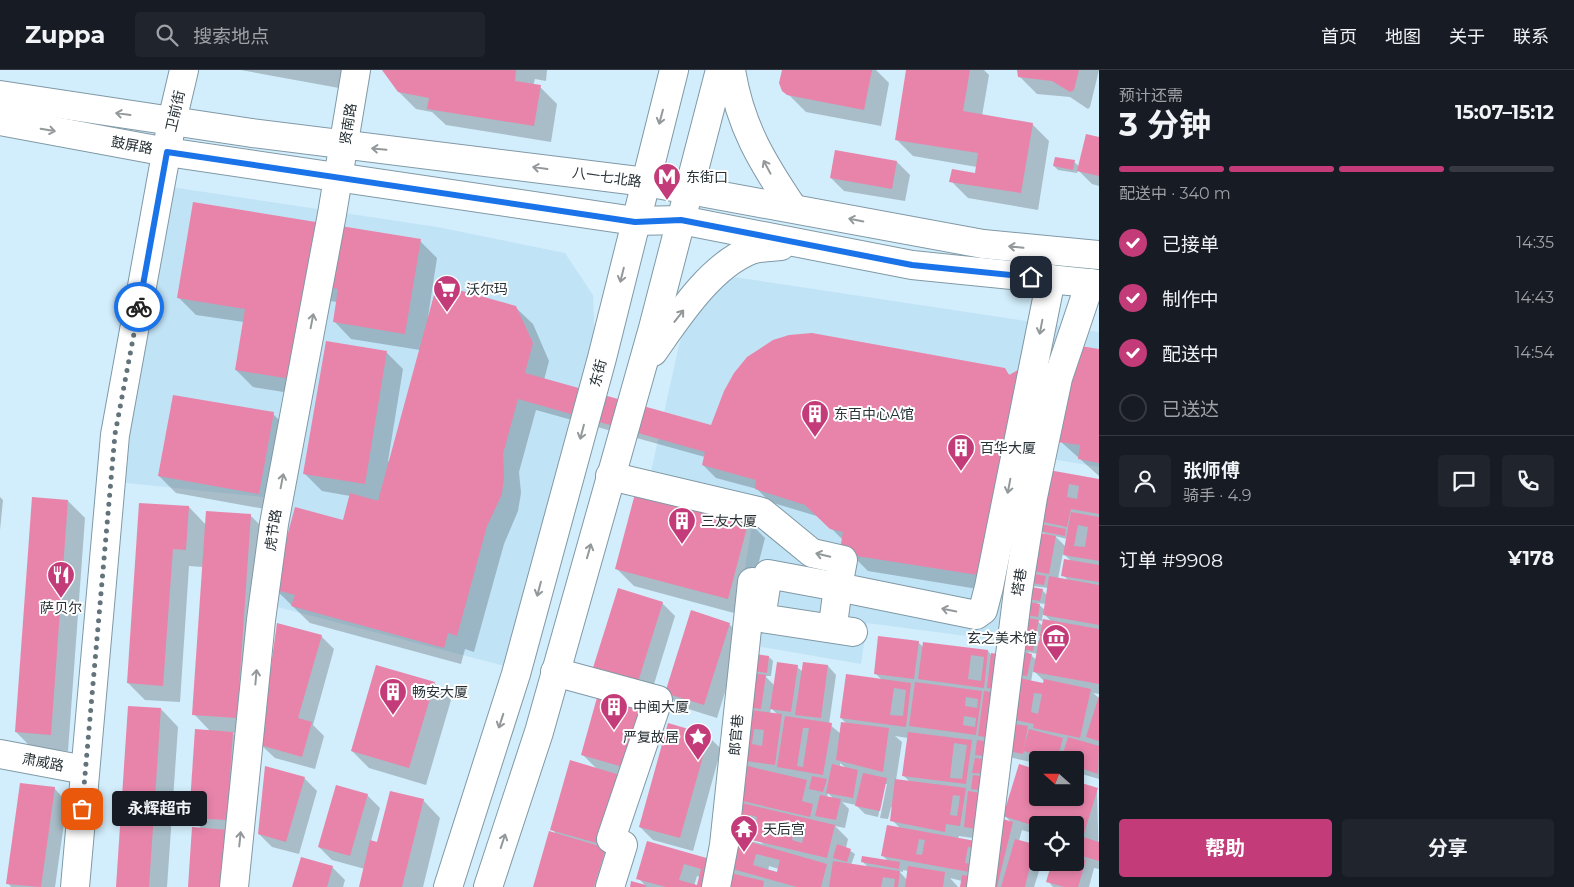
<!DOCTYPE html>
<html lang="zh">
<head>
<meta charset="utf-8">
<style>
  body { margin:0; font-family:Montserrat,"Noto Sans SC",sans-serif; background:#20242c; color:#f1f3f6; height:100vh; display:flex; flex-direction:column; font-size:19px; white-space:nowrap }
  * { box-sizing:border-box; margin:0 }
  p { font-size:16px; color:#9ea1a6 }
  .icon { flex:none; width:28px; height:28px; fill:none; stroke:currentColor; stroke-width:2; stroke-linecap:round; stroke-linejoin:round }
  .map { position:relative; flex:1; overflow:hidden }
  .panel { display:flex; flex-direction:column; background:#171b24; width:475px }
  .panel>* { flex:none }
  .needle { width:32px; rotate:291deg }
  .fabs { position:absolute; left:1029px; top:681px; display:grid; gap:10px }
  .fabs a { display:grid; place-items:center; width:55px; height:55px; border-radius:5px; background:#171b24; box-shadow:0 2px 8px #0003; font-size:25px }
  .pin { position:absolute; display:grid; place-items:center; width:42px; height:42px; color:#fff; margin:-21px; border-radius:10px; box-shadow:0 2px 8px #0006 }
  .courier { position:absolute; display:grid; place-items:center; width:50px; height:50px; margin:-25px; border:4px solid #1a73e8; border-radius:50%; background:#fff; color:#222; box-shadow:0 1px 6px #0007 }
  .bubble { position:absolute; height:35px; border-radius:5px; background:#171b24; box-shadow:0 2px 8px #0003; font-size:16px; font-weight:700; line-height:35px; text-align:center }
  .headline em { font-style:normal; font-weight:700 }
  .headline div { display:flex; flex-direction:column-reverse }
  .headline { display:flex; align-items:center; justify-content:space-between; height:85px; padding:0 20px }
  h1 { font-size:32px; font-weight:700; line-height:38px }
  .bar { display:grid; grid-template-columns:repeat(4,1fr); gap:8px 5px; align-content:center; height:60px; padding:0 20px }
  .bar i { height:6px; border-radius:4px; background:#363941 }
  .bar .selected { background:#c33c79 }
  .bar p { grid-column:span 4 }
  .line { display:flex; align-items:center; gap:12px; padding:0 20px; border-top:1px solid #363941 }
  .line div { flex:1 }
  .round { display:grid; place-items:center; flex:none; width:52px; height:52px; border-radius:5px; background:#20242c }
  ol { padding:0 20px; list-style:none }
  li { display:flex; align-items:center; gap:15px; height:55px }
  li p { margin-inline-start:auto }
  li .icon { padding:5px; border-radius:50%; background:#c33c79; color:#fff; stroke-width:4 }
  li:last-child { color:#9ea1a6 }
  li i { width:28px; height:28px; border:2px solid #363941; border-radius:50% }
  .button { display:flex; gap:10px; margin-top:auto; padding:10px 20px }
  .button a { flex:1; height:58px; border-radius:5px; background:#c33c79; color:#fff; font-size:20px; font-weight:700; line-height:58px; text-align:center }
  .button a+a { background:#20242c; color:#f1f3f6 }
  header { display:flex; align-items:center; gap:30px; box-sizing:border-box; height:70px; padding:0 25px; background:#171b24; border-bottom:1px solid #363941 }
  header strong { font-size:24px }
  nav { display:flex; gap:28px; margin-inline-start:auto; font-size:18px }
  .search { width:350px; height:45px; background:#20242c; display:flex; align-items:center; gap:12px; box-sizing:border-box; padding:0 18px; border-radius:5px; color:#9ea1a6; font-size:19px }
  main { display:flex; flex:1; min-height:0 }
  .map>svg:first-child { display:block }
</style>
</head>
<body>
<header>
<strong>Zuppa</strong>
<div class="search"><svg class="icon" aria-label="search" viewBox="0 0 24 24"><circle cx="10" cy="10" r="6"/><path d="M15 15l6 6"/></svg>搜索地点</div>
<nav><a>首页</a><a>地图</a><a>关于</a><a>联系</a></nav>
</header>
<main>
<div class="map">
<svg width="1099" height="817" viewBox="0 0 1099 817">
  <rect width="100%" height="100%" fill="#d2edfb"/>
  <g fill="#c1e3f6">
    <path d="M171 117 437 157 565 183 593 225 595 280 505 596 270 535 273 428 117 412Z"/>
    <path d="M734 207 1099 262V397L1034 386 1005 571 867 553 861 594 733 572 753 448 647 420 679 275 691 243 714 217Z"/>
  </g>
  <g fill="#0003" fill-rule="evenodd">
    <path d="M241 0H343L339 18Z"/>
    <path d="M384 0H547L546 11 535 9 533 16 540 17 557 34 551 72 446 55 432 42 416 39 399 22Z"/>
    <path d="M784 0H876L889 13 881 56 806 42 781 17Z"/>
    <path d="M908 0H984L989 5 982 46 1032 54 1049 71 1038 140 968 128 951 111 976 104 977 97 913 86 896 69Z"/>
    <path d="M1018 0H1099L1090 37 1088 39 1070 27 1037 24 1019 6Z"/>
    <path d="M1099 68V116L1092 114 1078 100 1077 103 1058 100 1054 96 1074 92 1080 97Z"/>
    <path d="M897 92 910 105 905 131 844 121 831 108Z"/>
    <path d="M420 171 437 188 428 247 515 237 533 254 549 291 544 310 710 356 1004 300 1011 306 1035 319 1007 514 996 522 868 501 851 484 843 470 820 447 770 432 757 419 716 408 703 395 705 387 536 340 519 402 521 423 518 441 504 474 474 582 465 579 461 594 310 553 274 518 344 452 350 426 322 421 305 404 386 282 403 299 388 391 390 392 420 280 351 269 334 251 337 232 323 230 308 326 253 317 236 300 244 252 196 245 178 227Z"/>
    <path d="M1099 280V406L1060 371Z"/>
    <path d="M273 344 290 361 276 441 176 423 159 406Z"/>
    <path d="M1044 401 1099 410V624L1093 623 1099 628V709L1075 702V690L1032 688 1031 692 1013 688 1004 680 1018 656 1011 649 1019 577 1028 566 1022 559 1025 527 1042 520 1047 525 1049 518 1032 516 1028 499 1046 465 1041 461ZM1055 466 1067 469 1066 477ZM1063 483 1071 491 1063 505 1069 511 1058 509ZM1037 533 1046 534 1045 540ZM1043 543 1051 551 1042 550ZM1036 550 1044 551 1043 556ZM1032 565 1041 566 1040 572ZM1028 582 1038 584 1037 590 1034 588ZM1033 600 1045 612 1044 615 1031 612Z"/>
    <path d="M0 427 3 430 0 460Z"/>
    <path d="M68 431 85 448 68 681 33 679 16 662Z"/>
    <path d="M140 434 189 437 206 455 250 445 267 462 253 664 233 663 246 676 239 817H189L202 759 191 748 210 661 194 644 203 497 189 496 180 632 145 630 128 613Z"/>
    <path d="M748 451 765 468 745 546 634 516 617 499Z"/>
    <path d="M662 533 675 546 650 627 606 613Z"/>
    <path d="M729 554 742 567 717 648 679 636 666 623Z"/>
    <path d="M321 566 334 579 313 655 324 666 315 699 275 688 261 675Z"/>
    <path d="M879 568 919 573 923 577 924 573 988 581 992 586 994 747 1012 753 1005 746 1038 728H1075V713L1097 719 1099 799 1094 798 1089 817H1053L1048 811 1052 796 1042 792H1075V788L1086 791 1079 784 1081 779 1075 777V755H1038V765L1022 760 1019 771 1038 777V792H1042L1034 817H961L962 811 950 808 958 817H631L646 816 638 808 648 773 734 805 726 797 748 697 741 690 746 604 769 587 773 591 771 606H765L775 616 797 597 803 602 828 596 836 605 829 654 841 664 847 654 841 648 882 610 875 603ZM771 638 778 645 770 644ZM895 666 908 668 903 705 910 712 896 710 902 672ZM840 693 846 698 840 697ZM885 714H887L880 748 888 749 891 737H893L892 750 900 758 883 786 889 792H863L869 798 851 795 855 784 846 778 848 769 835 756 845 758 849 739 842 732 856 735 865 744 878 747ZM828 723 834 729 827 727ZM973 765 992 768 980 773 958 769 959 766 973 768ZM741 766 760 770 763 774 741 769ZM769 796 779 799 778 804 768 801ZM903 800 909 801 907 810 899 801 903 802ZM697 806 700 807 697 817 694 816Z"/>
    <path d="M434 613 451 630 426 715 369 698 352 681Z"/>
    <path d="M599 626 643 711 618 704 633 719 616 817H534L557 765 552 759 597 699 583 685Z"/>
    <path d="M161 639 178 657 167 817H117Z"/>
    <path d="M708 666 721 679 693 781 653 770 640 757Z"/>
    <path d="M304 708 317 721 299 784 272 777 259 764Z"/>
    <path d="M54 718 67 732 55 817H11L8 813Z"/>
    <path d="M367 725 380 738 371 771 378 773 423 730 440 748 423 817H360L365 799 332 790 319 777Z"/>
    <path d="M332 797 345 810 343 817H294Z"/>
  </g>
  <g fill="#e884aa" fill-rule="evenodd">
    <path d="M382 0H516L515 11 541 15 534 56 427 39 429 28 398 22Z"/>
    <path d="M782 0H872L864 40 787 25 782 21 779 13Z"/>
    <path d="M906 0H970L963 41 1033 53 1021 123 949 112 952 99 975 103 978 83 895 70Z"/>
    <path d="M1017 0H1079L1074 20 1070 22 1052 11 1018 7Z"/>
    <path d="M1086 64 1099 67V106L1077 101Z"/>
    <path d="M835 80 897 91 892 119 830 108Z"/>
    <path d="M1055 87 1075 90 1073 100 1053 96Z"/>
    <path d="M193 132 421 169 405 264 333 252 338 219 307 214 291 309 235 300 245 239 177 228Z"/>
    <path d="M437 214 516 236 533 273 525 303 711 355 724 321 734 303 747 287 773 270 789 265 812 263 1005 298 1009 305 1018 300 1023 309 1014 315 1019 322 978 505 850 485 841 474 843 462 830 459 805 435 755 419 756 410 702 395 705 382 518 329 503 384 504 405 502 424 487 456 457 566 448 563 444 578 291 536 295 525 273 519 295 437 343 450 350 423 378 431Z"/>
    <path d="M326 271 387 281 365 414 303 404Z"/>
    <path d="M1074 275 1099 279V393L1078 389 1080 375 1058 372Z"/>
    <path d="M173 325 274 342 259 424 158 406Z"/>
    <path d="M1043 399 1099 409V444L1071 439 1067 457 1034 450ZM1069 414 1079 416 1077 429 1067 427Z"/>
    <path d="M636 420 749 450 728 529 615 499Z"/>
    <path d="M32 427 68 430 51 665 15 662Z"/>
    <path d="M139 433 189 436 186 480 173 479 163 616 127 613Z"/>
    <path d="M206 441 251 444 237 648 192 645Z"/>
    <path d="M1071 442 1099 447V491L1063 485ZM1078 455 1088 457 1085 477 1074 476Z"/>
    <path d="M1041 454 1066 459 1065 466 1040 461Z"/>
    <path d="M1034 462 1056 466 1049 504 1027 500Z"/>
    <path d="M1064 489 1099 495V512L1061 506Z"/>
    <path d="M1028 503 1046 506 1044 515 1026 512Z"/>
    <path d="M1049 506 1099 515V555L1043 545Z"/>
    <path d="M1025 516 1043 519 1040 531 1023 528Z"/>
    <path d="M618 518 663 532 637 615 592 601Z"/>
    <path d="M1024 531 1040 534 1038 547 1021 544Z"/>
    <path d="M691 540 730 553 704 635 665 623Z"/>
    <path d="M1023 547 1039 550 1036 563 1020 560Z"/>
    <path d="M1043 549 1099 559V614L1033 602Z"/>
    <path d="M277 553 322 565 298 648 312 652 302 687 260 675Z"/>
    <path d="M1020 563 1036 566 1033 581 1017 578Z"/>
    <path d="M878 566 919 571 914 609 874 604Z"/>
    <path d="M923 572 988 580 984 618 918 609ZM971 585 984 587 981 611 968 609Z"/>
    <path d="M1017 581 1032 584 1027 606 1013 604Z"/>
    <path d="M748 583 769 586 767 603 745 600Z"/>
    <path d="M991 583 1005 585 1000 620 987 618Z"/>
    <path d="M777 592 798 595 791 642 770 639Z"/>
    <path d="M803 592 828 595 821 648 795 645Z"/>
    <path d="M376 595 435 612 409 698 351 681Z"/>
    <path d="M745 602 766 605 761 639 740 636Z"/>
    <path d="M846 604 911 613 906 657 840 648ZM894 618 906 620 903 646 890 645Z"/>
    <path d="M1019 608 1043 613 1044 609 1091 619 1080 668 1033 658 1034 654 1010 649ZM1034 623 1042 624 1038 644 1031 642Z"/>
    <path d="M915 612 982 621 976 665 909 656ZM966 627 978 629 977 638 965 636ZM964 646 976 648 975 657 963 655Z"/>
    <path d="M984 621 999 623 993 668 978 666Z"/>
    <path d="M598 624 647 637 630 699 581 685Z"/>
    <path d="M1099 626V671L1086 667Z"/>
    <path d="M128 636 161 638 149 817H116Z"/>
    <path d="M743 639 782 644 775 695 739 690ZM754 659 764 660 762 676 752 674Z"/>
    <path d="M785 646 832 653 823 705 777 697ZM803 658H809L803 697 797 696Z"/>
    <path d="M841 652 889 658 883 702 836 690Z"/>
    <path d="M668 653 709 665 680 768 639 757Z"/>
    <path d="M1008 653 1028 656 1023 684 1003 680Z"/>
    <path d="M195 659 233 662 227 750 189 748Z"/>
    <path d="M1029 659 1063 668 1057 690 1023 681Z"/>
    <path d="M908 662 972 670 966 714 902 706ZM954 673 967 675 962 709 950 708Z"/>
    <path d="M1068 667 1099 676 1098 704 1075 696V690H1061Z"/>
    <path d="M977 670 993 672 991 687 975 685Z"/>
    <path d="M975 688 990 690 988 704 972 703Z"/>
    <path d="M570 690 620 705 600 774 550 760Z"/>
    <path d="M739 694 807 710 802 731 813 734 810 747 734 729Z"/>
    <path d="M832 694 858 700 853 728 826 723Z"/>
    <path d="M1019 694 1038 700V728H1075V711L1098 718 1083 767 1099 772V791L1078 785 1082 771 1075 768V755L1038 757 1003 746Z"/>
    <path d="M265 696 305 707 286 772 258 764Z"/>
    <path d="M863 703 887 708 880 741 855 736Z"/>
    <path d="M973 705 988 707 987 721 971 719Z"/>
    <path d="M812 706 827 709 823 722 809 719Z"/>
    <path d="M895 709 966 718 960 756 946 754 945 762 890 751ZM953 725 960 726 957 746 950 745Z"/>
    <path d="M20 713 55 717 41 817 6 814Z"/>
    <path d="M336 715 368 724 350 786 318 777Z"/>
    <path d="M390 721 424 729 402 817H359L370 770 377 772Z"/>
    <path d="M968 721 988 724 983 760 964 757Z"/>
    <path d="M820 725 841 729 836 750 815 746Z"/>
    <path d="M738 732 835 755 827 788 730 765ZM750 745 757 747 754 761 747 759ZM796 755 805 758 802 773 792 770Z"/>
    <path d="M993 746 1013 752 997 817H985Z"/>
    <path d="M887 755 981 772 975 803 881 786ZM919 769 925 770 922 785 916 784ZM968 777 975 778 972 794 965 793Z"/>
    <path d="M192 757 229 760 225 817H188Z"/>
    <path d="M549 761 606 778 594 817H533Z"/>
    <path d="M733 767 827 794 821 817H797L725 797ZM756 784 780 790 777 802 753 795Z"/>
    <path d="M1015 769 1038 775V786L1033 784 1025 817H1001Z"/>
    <path d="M647 771 717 791 710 817H666L636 809ZM684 794 701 799 697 815 679 810Z"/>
    <path d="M837 774 851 779 847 792 833 788Z"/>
    <path d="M862 786 900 792 899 799 861 792Z"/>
    <path d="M1075 786 1086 790 1078 817H1065L1046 812 1052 792H1075Z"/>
    <path d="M301 787 333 796 327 817H292Z"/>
    <path d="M833 791 900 801 898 817H894L895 809 883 807 881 817H829Z"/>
    <path d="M908 796 945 802 943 817H905Z"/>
    <path d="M726 802 764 811 763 817H723Z"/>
    <path d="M962 805 977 807 976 817H960Z"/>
    <path d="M631 811 646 815V817H630Z"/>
  </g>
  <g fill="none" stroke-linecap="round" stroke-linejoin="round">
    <defs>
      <g id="minor">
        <path d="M610 406 762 442 812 483 843 490 838 517 976 545 983 540 989 517 1051 209"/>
        <path d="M834 547 838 517 768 504 761 548 853 562"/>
        <path d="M555 602 658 630 611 769 623 775 610 817"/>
        <path d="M0 684 85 700"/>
        <path d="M75 817 115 365 172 51 184 0"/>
        <path d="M234 817 261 550 274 454 332 144 356 0"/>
        <path d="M716 817 724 775 752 512"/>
        <path d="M981 817 1018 521 1033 427 1058 308 1090 213"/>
      </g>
      <g id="major">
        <path d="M731 0C740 56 762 92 793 138"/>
        <path d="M0 25 252 63 646 112 983 174 1099 185"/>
        <path d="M0 51 167 82 635 151 681 150 912 195 1099 214"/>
        <path d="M653 282C677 248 710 196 751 180 760 177 772 177 781 176"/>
        <path d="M448 817 516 604 602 288 674 0"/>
        <path d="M488 817 539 662 653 258 720 0"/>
      </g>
    </defs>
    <use href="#minor" stroke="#8099a6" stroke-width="30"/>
    <use href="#major" stroke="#8099a6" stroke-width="30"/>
    <use href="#minor" stroke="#fff" stroke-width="28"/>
    <use href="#major" stroke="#fff" stroke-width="28"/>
  </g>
  <defs><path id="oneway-shaft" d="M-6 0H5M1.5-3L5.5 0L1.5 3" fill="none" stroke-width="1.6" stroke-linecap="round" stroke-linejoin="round" transform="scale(1.25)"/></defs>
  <g stroke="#93989a">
    <use href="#oneway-shaft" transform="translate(123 44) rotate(-172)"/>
    <use href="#oneway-shaft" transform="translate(661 47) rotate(105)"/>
    <use href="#oneway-shaft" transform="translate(48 60) rotate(10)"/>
    <use href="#oneway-shaft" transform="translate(379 79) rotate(-175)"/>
    <use href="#oneway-shaft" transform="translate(767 97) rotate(-118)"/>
    <use href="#oneway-shaft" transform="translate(540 98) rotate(-172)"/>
    <use href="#oneway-shaft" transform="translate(856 150) rotate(-169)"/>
    <use href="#oneway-shaft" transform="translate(1016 177) rotate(-174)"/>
    <use href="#oneway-shaft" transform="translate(622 205) rotate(104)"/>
    <use href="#oneway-shaft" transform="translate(679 246) rotate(-52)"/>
    <use href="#oneway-shaft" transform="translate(312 251) rotate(-79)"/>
    <use href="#oneway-shaft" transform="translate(1041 257) rotate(101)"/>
    <use href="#oneway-shaft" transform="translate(582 362) rotate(105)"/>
    <use href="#oneway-shaft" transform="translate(282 411) rotate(-79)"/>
    <use href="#oneway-shaft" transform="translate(1009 416) rotate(101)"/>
    <use href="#oneway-shaft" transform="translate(589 481) rotate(-74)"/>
    <use href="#oneway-shaft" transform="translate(823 485) rotate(-167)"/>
    <use href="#oneway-shaft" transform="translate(539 519) rotate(105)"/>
    <use href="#oneway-shaft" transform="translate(949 540) rotate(-169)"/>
    <use href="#oneway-shaft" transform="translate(256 607) rotate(-85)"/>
    <use href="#oneway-shaft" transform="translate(501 651) rotate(108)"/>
    <use href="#oneway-shaft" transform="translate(240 769) rotate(-84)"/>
    <use href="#oneway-shaft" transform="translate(503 771) rotate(-72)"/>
  </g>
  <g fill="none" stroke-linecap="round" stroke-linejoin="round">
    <path stroke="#63737b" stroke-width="5" stroke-dasharray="0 9" d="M82 739 115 364 139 237"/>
    <path stroke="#1a73e8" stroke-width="6" d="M139 237 167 82 635 152 681 150 912 195 1031 207"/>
  </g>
  <defs>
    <symbol id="metro-pin" viewBox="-11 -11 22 30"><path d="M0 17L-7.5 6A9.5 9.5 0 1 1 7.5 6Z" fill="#c33c79" stroke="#fff"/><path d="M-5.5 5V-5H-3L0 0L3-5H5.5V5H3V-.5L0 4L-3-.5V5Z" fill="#fff"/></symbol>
    <symbol id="supermarket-pin" viewBox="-11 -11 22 30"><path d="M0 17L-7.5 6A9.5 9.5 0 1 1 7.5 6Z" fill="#c33c79" stroke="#fff"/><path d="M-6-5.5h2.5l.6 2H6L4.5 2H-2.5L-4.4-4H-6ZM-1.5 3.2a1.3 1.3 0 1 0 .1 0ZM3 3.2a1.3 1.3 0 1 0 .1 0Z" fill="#fff"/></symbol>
    <symbol id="building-pin" viewBox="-11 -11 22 30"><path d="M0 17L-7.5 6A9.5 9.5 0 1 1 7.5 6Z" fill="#c33c79" stroke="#fff"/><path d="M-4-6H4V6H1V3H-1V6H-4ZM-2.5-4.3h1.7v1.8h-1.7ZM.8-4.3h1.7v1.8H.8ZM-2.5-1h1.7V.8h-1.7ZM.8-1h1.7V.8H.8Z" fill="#fff"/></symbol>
    <symbol id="restaurant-pin" viewBox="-11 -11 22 30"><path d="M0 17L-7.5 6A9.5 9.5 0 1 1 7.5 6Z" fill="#c33c79" stroke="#fff"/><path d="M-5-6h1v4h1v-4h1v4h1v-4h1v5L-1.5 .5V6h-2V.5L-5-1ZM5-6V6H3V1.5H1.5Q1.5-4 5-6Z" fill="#fff"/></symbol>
    <symbol id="museum-pin" viewBox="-11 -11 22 30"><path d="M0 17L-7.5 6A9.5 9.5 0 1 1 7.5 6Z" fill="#c33c79" stroke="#fff"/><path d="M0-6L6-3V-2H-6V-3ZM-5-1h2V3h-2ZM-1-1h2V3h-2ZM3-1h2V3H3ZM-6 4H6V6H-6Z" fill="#fff"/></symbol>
    <symbol id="sight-pin" viewBox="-11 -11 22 30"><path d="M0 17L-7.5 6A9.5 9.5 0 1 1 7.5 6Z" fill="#c33c79" stroke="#fff"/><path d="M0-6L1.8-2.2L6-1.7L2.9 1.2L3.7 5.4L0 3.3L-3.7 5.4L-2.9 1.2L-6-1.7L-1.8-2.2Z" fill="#fff"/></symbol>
    <symbol id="temple-pin" viewBox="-11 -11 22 30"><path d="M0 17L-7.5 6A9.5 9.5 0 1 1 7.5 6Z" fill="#c33c79" stroke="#fff"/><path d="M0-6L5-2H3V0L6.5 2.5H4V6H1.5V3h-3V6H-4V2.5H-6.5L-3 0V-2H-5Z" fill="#fff"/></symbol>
  </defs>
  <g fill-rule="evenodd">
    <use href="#metro-pin" x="651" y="91" width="32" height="43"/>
    <use href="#supermarket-pin" x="431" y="203" width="32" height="43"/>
    <use href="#building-pin" x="799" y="328" width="32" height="43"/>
    <use href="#building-pin" x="945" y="362" width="32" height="43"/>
    <use href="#building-pin" x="666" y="435" width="32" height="43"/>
    <use href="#restaurant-pin" x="45" y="489" width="32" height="43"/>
    <use href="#museum-pin" x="1040" y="552" width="32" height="43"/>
    <use href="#building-pin" x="377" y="606" width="32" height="43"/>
    <use href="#building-pin" x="598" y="621" width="32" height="43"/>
    <use href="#sight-pin" x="682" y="651" width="32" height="43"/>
    <use href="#temple-pin" x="728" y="743" width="32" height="43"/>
  </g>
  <g text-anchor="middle" stroke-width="4" stroke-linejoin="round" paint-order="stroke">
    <g font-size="14" fill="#273136" stroke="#fff">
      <text transform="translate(175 41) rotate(-77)" y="5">卫前街</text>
      <text transform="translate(348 54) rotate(-81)" y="5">贤南路</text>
      <text transform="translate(132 75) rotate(10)" y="5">鼓屏路</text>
      <text transform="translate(607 107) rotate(8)" y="5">八一七北路</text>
      <text transform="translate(598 303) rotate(-75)" y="5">东街</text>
      <text transform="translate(273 460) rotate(-81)" y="5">虎节路</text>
      <text transform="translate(1019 512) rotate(-81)" y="5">塔巷</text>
      <text transform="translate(736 665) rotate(-85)" y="5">郎官巷</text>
      <text transform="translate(43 692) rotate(11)" y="5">肃威路</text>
    </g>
    <g font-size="14" fill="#273136" stroke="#fff" text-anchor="start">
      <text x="686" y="112">东街口</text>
      <text x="466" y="224">沃尔玛</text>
      <text x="834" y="349">东百中心A馆</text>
      <text x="980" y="383">百华大厦</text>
      <text x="701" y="456">三友大厦</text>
      <text x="61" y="543" text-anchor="middle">萨贝尔</text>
      <text x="1037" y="573" text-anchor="end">玄之美术馆</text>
      <text x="412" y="627">畅安大厦</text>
      <text x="633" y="642">中闽大厦</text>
      <text x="679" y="672" text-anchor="end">严复故居</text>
      <text x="763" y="764">天后宫</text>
    </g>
  </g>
</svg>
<div class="fabs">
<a><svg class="needle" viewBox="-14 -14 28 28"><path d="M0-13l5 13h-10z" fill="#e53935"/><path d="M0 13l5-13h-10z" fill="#9ea1a6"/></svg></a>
<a><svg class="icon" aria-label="locate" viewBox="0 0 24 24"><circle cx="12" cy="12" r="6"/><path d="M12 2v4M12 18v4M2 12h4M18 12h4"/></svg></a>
</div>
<div class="pin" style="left:82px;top:739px;background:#ea580c"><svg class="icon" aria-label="bag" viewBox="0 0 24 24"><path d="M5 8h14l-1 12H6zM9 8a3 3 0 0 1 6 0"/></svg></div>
<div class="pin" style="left:1031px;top:207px;background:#1f2937"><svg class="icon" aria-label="home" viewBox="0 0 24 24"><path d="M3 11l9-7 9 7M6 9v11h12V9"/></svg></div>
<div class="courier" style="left:139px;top:237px"><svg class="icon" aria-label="bike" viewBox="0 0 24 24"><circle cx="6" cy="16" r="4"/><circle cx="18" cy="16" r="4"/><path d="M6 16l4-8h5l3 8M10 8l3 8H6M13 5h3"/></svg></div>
<div class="bubble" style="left:112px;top:721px;width:95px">永辉超市</div>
</div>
<section class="panel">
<div class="headline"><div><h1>3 分钟</h1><p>预计还需</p></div><em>15:07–15:12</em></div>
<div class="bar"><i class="selected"></i><i class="selected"></i><i class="selected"></i><i></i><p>配送中 · 340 m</p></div>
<ol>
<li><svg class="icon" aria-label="check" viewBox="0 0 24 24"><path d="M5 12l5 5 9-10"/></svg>已接单<p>14:35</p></li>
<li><svg class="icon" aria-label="check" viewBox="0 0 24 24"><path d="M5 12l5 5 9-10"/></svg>制作中<p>14:43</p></li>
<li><svg class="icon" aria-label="check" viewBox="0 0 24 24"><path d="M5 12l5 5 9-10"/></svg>配送中<p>14:54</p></li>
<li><i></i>已送达</li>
</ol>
<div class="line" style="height:90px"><a class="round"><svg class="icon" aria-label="person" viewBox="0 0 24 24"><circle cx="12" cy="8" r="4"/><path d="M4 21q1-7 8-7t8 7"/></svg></a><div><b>张师傅</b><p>骑手 · 4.9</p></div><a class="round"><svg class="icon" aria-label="chat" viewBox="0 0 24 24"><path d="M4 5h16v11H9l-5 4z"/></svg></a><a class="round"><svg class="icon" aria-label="phone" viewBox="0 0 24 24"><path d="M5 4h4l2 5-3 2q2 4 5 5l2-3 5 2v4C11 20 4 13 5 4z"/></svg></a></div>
<div class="line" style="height:65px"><div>订单 #9908</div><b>¥178</b></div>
<div class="button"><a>帮助</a><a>分享</a></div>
</section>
</main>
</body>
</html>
